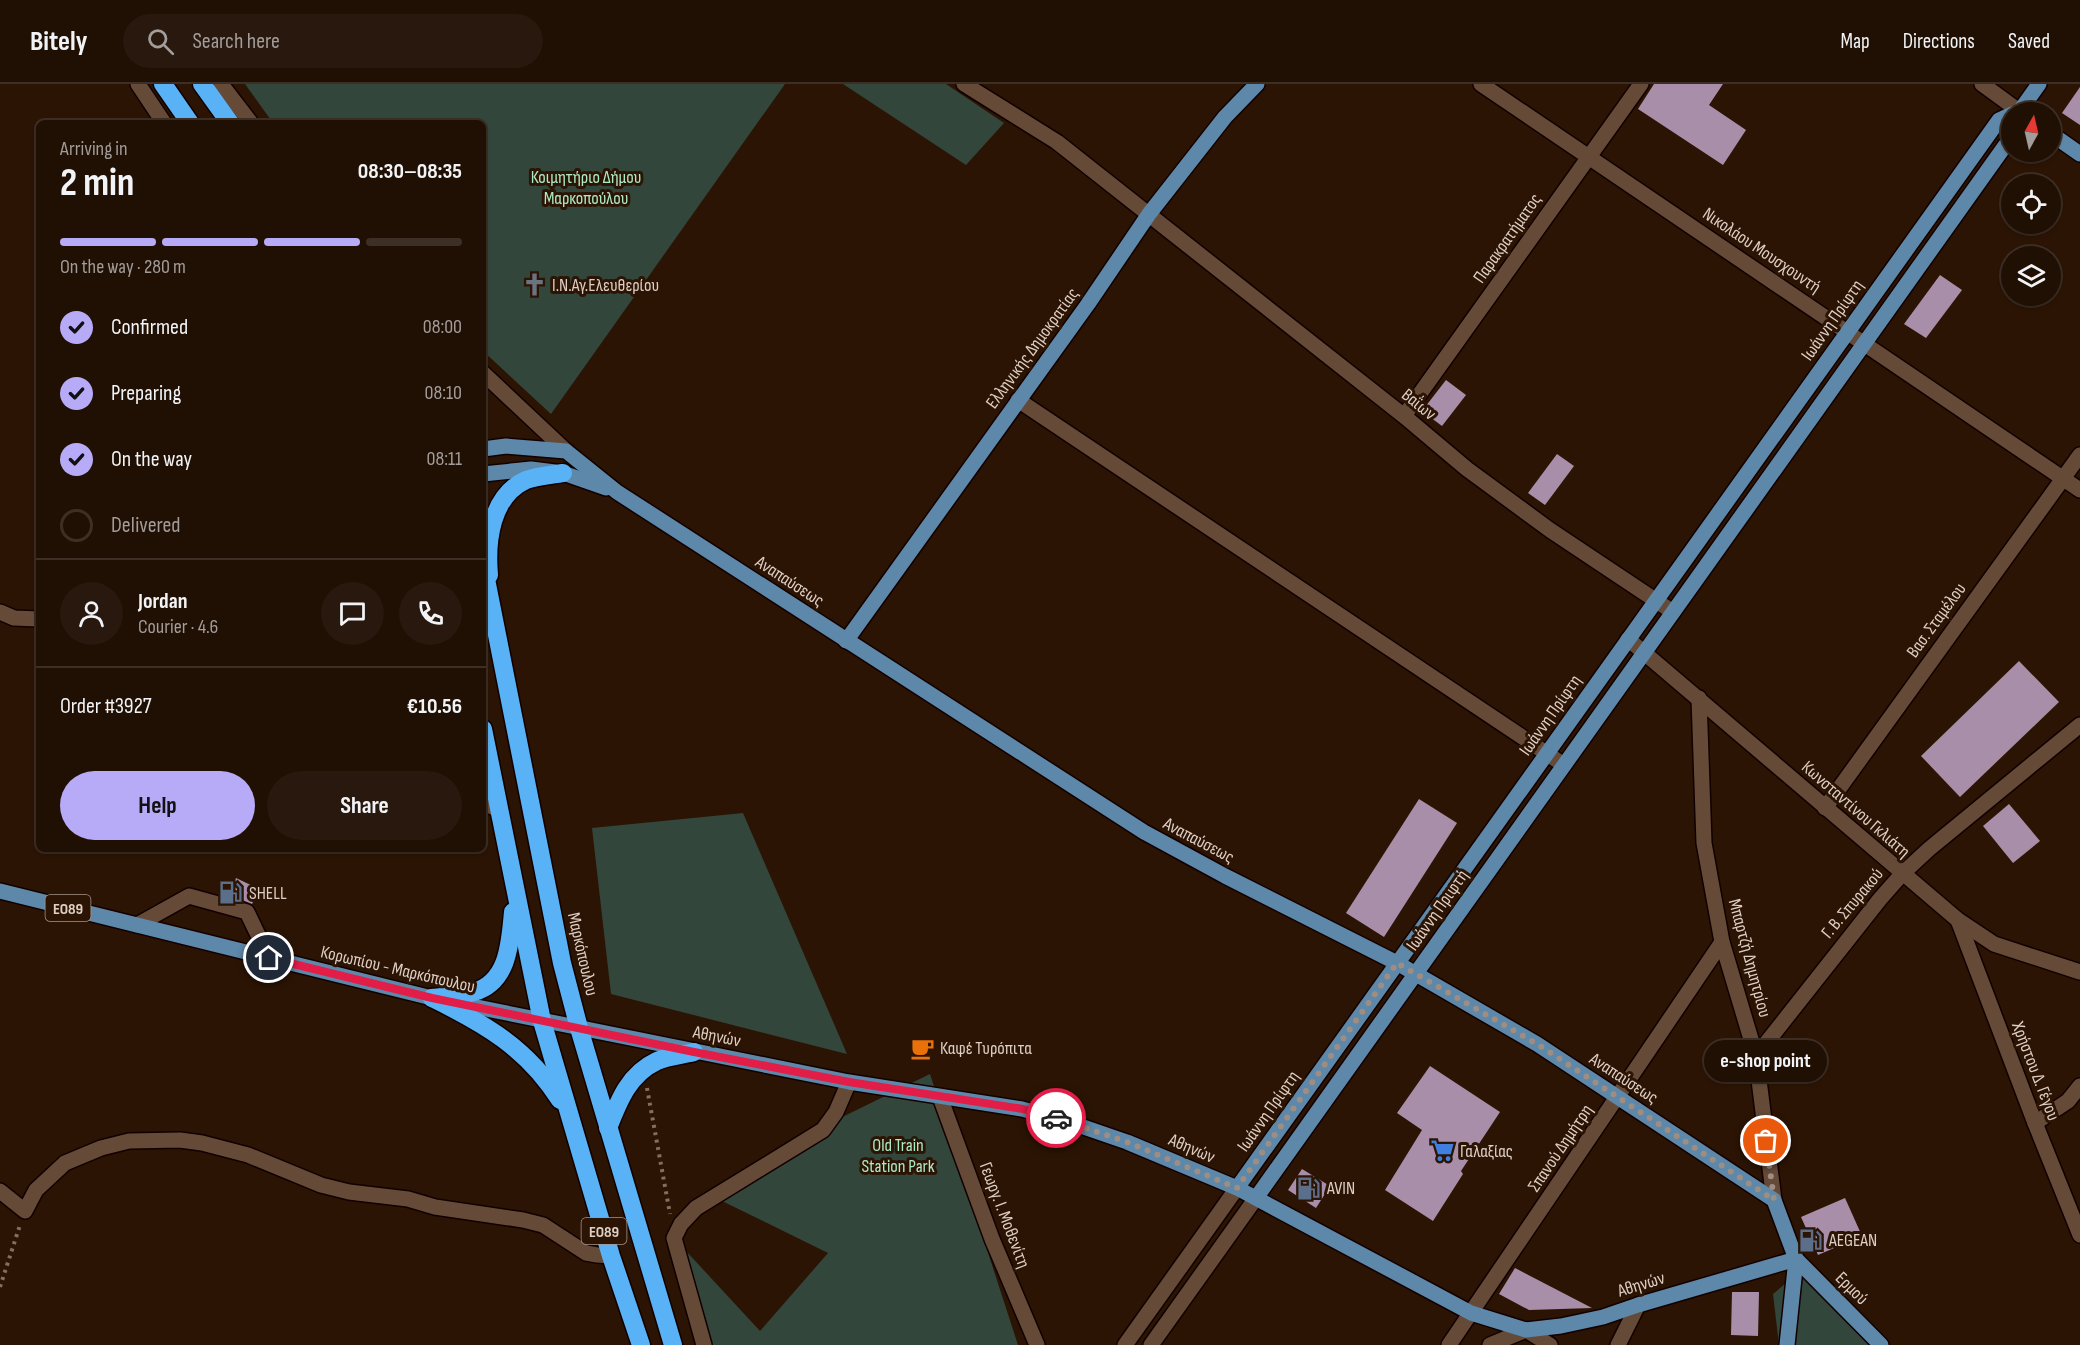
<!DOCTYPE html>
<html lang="en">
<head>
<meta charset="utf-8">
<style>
  body { margin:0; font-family:"Sofia Sans Condensed",sans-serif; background:#28180d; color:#f1f3f6; height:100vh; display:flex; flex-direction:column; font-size:22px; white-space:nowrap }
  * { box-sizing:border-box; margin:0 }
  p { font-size:20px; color:#a29c9a }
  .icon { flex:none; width:33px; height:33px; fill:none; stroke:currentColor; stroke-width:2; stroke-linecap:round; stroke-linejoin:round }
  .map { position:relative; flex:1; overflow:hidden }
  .side { position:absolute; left:36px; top:36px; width:450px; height:732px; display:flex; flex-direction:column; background:#200f03; border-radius:9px; box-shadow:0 2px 4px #0004,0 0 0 2px #3d2f25 }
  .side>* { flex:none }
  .needle { width:39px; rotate:8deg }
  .tools { position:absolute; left:2001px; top:18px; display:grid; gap:12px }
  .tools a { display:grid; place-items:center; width:60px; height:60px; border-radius:50%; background:#200f03; box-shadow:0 2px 4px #0004,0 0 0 2px #3d2f25; font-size:30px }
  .pin { position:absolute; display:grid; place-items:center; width:51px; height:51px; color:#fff; margin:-26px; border:3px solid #fff; border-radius:50%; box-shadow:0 2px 6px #0007 }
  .courier { position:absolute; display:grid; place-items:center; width:60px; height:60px; margin:-30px; border:4px solid #e11d48; border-radius:50%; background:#fff; color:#222; box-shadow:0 2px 8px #0007 }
  .bubble { position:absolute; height:42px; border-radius:21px; background:#200f03; box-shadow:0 2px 4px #0004,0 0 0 2px #3d2f25; font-size:20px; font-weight:700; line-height:42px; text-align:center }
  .headline em { font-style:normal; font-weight:700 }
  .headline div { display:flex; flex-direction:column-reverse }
  .headline { display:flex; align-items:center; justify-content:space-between; height:102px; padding:0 24px }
  h1 { font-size:39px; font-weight:700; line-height:45px }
  .bar { display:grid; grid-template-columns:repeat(4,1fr); gap:9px 6px; align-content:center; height:72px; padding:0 24px }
  .bar i { height:8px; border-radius:4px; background:#3d2f25 }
  .bar .active { background:#b7abf8 }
  .bar p { grid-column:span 4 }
  .line { display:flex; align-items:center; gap:15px; padding:0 24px; border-top:2px solid #3d2f25 }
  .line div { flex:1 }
  .round { display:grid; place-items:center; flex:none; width:63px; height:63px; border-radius:32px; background:#28180d }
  ol { padding:0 24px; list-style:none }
  li { display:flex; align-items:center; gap:18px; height:66px }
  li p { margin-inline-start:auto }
  li .icon { padding:6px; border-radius:50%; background:#b7abf8; color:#111; stroke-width:4 }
  li:last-child { color:#a29c9a }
  li i { width:33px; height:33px; border:3px solid #3d2f25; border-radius:50% }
  .primary-button { display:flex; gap:12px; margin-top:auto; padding:12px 24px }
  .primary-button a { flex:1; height:69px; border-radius:36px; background:#b7abf8; color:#111; font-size:24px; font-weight:700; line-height:69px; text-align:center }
  .primary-button a+a { background:#28180d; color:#f1f3f6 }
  header { display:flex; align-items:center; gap:36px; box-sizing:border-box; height:84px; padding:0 30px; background:#200f03; border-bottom:2px solid #3d2f25 }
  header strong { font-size:28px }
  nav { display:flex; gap:33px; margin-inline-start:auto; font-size:21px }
  .search { width:420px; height:54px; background:#28180d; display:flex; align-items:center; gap:15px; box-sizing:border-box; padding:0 21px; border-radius:33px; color:#a29c9a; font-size:22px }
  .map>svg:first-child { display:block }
</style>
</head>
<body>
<header>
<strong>Bitely</strong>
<div class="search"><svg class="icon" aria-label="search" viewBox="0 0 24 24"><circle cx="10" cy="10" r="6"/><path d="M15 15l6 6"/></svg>Search here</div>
<nav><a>Map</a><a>Directions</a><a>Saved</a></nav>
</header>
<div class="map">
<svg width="2080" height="1261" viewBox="0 0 2080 1261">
  <rect width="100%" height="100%" fill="#2b1404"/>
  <g fill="#33463b">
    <path d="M245 0H785L551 330 483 267V39H273Z"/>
    <path d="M843 0H946L1004 39 966 81Z"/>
    <path d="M743 729 847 970 611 910 592 744Z"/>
    <path d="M930 990 1018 1261H707L674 1154 760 1247 828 1169 722 1117 828 1040Z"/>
    <path d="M1804 1184 1881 1261H1779L1773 1210Z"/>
  </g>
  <g fill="#a88ea9">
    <path d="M1654 0H1723L1709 21 1746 46 1723 81 1638 25Z"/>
    <path d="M2080 3V41L2062 29Z"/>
    <path d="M1940 191 1962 206 1926 254 1904 240Z"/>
    <path d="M1446 296 1466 311 1442 342 1422 327Z"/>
    <path d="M1557 370 1574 382 1545 421 1528 409Z"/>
    <path d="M2019 577 2059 618 1960 713 1921 672Z"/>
    <path d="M1419 715 1457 739 1384 853 1346 829Z"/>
    <path d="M2009 720 2040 757 2013 779 1983 742Z"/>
    <path d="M236 794 259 805 252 820 228 810Z"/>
    <path d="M1430 982 1500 1028 1461 1087 1463 1090 1433 1137 1385 1106 1422 1046 1397 1029Z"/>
    <path d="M1302 1085 1330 1102 1316 1124 1288 1106Z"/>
    <path d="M1845 1114 1862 1152 1818 1171 1801 1133Z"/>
    <path d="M1515 1184 1592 1224 1529 1226 1499 1210Z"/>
    <path d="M1732 1208H1759L1758 1252 1731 1251Z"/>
  </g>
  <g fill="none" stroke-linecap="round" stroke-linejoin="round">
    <defs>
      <g id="minor">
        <path d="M138 0 164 39"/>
        <path d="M221 0 251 39"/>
        <path d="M964 0 1057 58 1404 332 1467 385 1550 446 1673 528"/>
        <path d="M1481 0 2080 406"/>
        <path d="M1982 0 2019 27"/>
        <path d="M483 289 566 367"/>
        <path d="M1018 316 1564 681"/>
        <path d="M1404 332 1641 0"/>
        <path d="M0 528 14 534 39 535"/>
        <path d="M1628 555 1958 836 1994 860 2080 888"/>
        <path d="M1699 614 1704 759 1722 858 1756 972 1774 1116"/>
        <path d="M483 719 499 726"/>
        <path d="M1825 724 2080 371"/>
        <path d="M1958 836 2035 1039 2080 1151"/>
        <path d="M137 841 189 812 247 828 269 874"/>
        <path d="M1756 972 1880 815 1902 790 1929 765 2080 641"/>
        <path d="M940 1013 992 1155 1037 1261"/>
        <path d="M2035 1039 2068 1017 2080 1002"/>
        <path d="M0 1107 25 1127 36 1106 65 1079 101 1064 129 1057 180 1056 202 1059 248 1071 321 1101 349 1108 408 1115 435 1123 523 1136 543 1141 586 1169 597 1171 611 1172"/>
        <path d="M704 1261 674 1154 681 1140 696 1124 823 1046 836 1028 849 998"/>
        <path d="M1125 1261 1237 1104"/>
        <path d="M1151 1261 1256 1114"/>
        <path d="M1449 1261 1722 858"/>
        <path d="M1490 1261 1526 1246 1550 1261"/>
        <path d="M1618 1261 1638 1221"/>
      </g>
      <g id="major">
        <path d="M2019 28 2039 0"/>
        <path d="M2050 49 2080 70"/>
        <path d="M483 365 506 362 566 367 617 408 1144 748 1225 792 1397 879 1537 960 1774 1116 1796 1175 1787 1261"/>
        <path d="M483 390 531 385 563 389 606 404"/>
        <path d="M846 557 1088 220 1149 130 1225 33 1257 0"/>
        <path d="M0 807 432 914 849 998 1022 1025 1066 1037 1127 1058 1237 1104 1471 1229 1526 1246 1561 1242 1603 1233 1638 1221 1796 1175"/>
        <path d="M1237 1104 1999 36 2012 30"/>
        <path d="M1256 1114 2012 52"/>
        <path d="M1796 1175 1881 1261"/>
      </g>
      <g id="highway">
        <path d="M163 0 190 39"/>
        <path d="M202 0 230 39"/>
        <path d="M483 480 562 879 579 944 673 1261"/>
        <path d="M489 491C486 457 491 412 526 396 537 392 551 391 563 389"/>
        <path d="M483 645 542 937 611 1172 641 1261"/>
        <path d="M432 914C485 940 527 964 560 1016"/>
        <path d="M432 914C445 912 461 912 474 908 509 898 510 858 513 828"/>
        <path d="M608 1044C619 1016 629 990 657 977 668 972 683 971 694 968"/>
      </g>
    </defs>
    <use href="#minor" stroke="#120100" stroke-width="18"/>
    <use href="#major" stroke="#120100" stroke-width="18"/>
    <use href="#highway" stroke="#120100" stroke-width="21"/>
    <g stroke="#826f62" stroke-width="4" stroke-dasharray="3 4.5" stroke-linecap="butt">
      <path d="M647 1004 670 1130"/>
      <path d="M0 1203 20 1141"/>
    </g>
    <use href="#minor" stroke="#654a38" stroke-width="15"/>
    <use href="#major" stroke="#5e88a9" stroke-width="15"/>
    <use href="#highway" stroke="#59b2f5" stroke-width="18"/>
  </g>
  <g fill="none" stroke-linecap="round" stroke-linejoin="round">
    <path stroke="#9f8d81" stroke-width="6" stroke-dasharray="0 10.8" d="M1056 1034 1127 1058 1237 1104 1397 879 1537 960 1774 1116 1766 1057"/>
    <path stroke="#e11d48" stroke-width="8" d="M269 874 432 914 694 968 849 998 1023 1025 1056 1034"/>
  </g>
  <defs>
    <symbol id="church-bare" viewBox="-9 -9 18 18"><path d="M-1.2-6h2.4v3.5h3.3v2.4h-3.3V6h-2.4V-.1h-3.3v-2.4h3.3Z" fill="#6b7280" stroke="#2b1404" stroke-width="2.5" paint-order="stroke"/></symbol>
    <symbol id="fuel-bare" viewBox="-9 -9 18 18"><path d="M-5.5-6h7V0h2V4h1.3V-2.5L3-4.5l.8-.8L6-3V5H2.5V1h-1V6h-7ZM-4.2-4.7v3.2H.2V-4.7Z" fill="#5c6f8a" stroke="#2b1404" stroke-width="2.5" paint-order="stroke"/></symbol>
    <symbol id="cafe-bare" viewBox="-9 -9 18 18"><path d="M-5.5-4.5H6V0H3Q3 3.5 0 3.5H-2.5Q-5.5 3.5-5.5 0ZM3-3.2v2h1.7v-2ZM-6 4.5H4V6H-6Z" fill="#e8710a" stroke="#2b1404" stroke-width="2.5" paint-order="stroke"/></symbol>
    <symbol id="supermarket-bare" viewBox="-9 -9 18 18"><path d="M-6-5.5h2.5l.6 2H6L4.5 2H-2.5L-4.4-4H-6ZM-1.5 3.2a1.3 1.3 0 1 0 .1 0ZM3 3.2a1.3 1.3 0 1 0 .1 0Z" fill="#3f7fe0" stroke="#2b1404" stroke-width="2.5" paint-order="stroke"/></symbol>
  </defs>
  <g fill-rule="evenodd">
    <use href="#church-bare" x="518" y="184" width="33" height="33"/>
    <use href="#fuel-bare" x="214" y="792" width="33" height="33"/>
    <use href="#cafe-bare" x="906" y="948" width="33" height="33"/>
    <use href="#supermarket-bare" x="1426" y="1050" width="33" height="33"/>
    <use href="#fuel-bare" x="1292" y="1088" width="33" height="33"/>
    <use href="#fuel-bare" x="1794" y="1140" width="33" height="33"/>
  </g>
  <g text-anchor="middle" stroke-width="6" stroke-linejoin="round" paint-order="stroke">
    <g fill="#2b1404" stroke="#a8968a" stroke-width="1.5">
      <rect x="45.5" y="811" width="45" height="26" rx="4.5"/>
      <rect x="581.5" y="1134" width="45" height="26" rx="4.5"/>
    </g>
    <g font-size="16" font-weight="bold" fill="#decec4">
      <text x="68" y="830">ΕΟ89</text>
      <text x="604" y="1153">ΕΟ89</text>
    </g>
    <g font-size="18" fill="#adeac6" stroke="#2b1404">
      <text x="586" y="99">Κοιμητήριο Δήμου<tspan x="586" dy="21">Μαρκοπούλου</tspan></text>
      <text x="898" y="1067">Old Train<tspan x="898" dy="21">Station Park</tspan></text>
    </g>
    <g font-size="18" fill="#decec4" stroke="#2b1404">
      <text transform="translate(1507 154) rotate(-55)" y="6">Παρακρατήματος</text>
      <text transform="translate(1762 166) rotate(34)" y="6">Νικολάου Μουσχουντή</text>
      <text transform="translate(1832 236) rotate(-55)" y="6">Ιωάννη Πρίφτη</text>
      <text transform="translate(1032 264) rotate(-54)" y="6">Ελληνικής Δημοκρατίας</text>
      <text transform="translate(1419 320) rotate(39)" y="6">Βαΐων</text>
      <text transform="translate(790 497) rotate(33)" y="6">Αναπαύσεως</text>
      <text transform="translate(1936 536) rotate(-54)" y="6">Βασ. Σταμέλου</text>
      <text transform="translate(1550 631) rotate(-55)" y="6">Ιωάννη Πρίφτη</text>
      <text transform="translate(1856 725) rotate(41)" y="6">Κωνσταντίνου Γκλιάτη</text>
      <text transform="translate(1199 756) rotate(28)" y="6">Αναπαύσεως</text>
      <text transform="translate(1852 819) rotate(-50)" y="6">Γ. Β. Σπυρακού</text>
      <text transform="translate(1437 826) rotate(-55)" y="6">Ιωάννη Πριφτή</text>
      <text transform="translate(583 870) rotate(77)" y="6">Μαρκόπουλου</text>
      <text transform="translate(1750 874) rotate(75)" y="6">Μπαρτζή Δημητρίου</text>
      <text transform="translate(398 885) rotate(13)" y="6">Κορωπίου - Μαρκόπουλου</text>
      <text transform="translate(717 952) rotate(11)" y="6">Αθηνών</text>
      <text transform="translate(2036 987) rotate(69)" y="6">Χρήστου Δ. Γέγου</text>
      <text transform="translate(1624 994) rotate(33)" y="6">Αναπαύσεως</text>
      <text transform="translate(1268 1027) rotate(-55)" y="6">Ιωάννη Πρίφτη</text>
      <text transform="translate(1192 1064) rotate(23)" y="6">Αθηνών</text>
      <text transform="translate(1560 1064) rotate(-56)" y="6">Σπανού Δημήτρη</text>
      <text transform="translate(1005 1131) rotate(69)" y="6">Γεωργ. Ι. Μοθενίτη</text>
      <text transform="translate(1641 1200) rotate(-17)" y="6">Αθηνών</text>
      <text transform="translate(1852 1204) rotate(45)" y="6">Ερμού</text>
    </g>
    <g font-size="18" fill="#decec4" stroke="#2b1404" text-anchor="start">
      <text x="552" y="207">Ι.Ν.Αγ.Ελευθερίου</text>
      <text x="249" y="815">SHELL</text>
      <text x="940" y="970">Καφέ Τυρóπιτα</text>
      <text x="1460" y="1073">Γαλαξίας</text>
      <text x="1327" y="1110">AVIN</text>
      <text x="1829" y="1162">AEGEAN</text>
    </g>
  </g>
</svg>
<div class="tools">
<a><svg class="needle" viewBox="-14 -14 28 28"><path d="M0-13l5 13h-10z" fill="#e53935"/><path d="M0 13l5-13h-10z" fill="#a29c9a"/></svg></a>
<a><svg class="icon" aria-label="locate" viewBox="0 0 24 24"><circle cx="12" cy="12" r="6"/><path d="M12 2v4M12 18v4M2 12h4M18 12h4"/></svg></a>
<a><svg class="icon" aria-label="layers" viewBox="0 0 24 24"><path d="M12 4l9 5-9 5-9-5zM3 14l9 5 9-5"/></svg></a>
</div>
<div class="pin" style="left:1766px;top:1057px;background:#ea580c"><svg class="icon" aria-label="bag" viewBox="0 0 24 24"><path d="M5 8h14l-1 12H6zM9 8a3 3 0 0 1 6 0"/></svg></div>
<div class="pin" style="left:269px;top:874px;background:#1f2937"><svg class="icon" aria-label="home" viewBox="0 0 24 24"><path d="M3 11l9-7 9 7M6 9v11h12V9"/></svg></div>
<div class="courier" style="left:1056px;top:1034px"><svg class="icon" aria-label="car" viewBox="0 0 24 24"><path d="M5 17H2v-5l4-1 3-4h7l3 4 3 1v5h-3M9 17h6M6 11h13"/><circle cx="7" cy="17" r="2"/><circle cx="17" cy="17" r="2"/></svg></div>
<div class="bubble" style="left:1704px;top:956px;width:123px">e-shop point</div>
<section class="side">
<div class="headline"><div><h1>2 min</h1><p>Arriving in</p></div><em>08:30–08:35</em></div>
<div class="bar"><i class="active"></i><i class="active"></i><i class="active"></i><i></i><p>On the way · 280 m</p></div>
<ol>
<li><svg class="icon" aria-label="check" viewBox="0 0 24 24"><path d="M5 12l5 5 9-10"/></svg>Confirmed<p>08:00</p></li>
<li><svg class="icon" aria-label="check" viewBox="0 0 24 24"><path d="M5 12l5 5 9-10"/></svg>Preparing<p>08:10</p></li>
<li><svg class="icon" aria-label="check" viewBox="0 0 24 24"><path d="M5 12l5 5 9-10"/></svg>On the way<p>08:11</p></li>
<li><i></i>Delivered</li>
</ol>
<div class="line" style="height:108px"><a class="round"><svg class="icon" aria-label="person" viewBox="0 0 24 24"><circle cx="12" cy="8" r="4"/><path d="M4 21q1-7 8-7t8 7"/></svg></a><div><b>Jordan</b><p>Courier · 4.6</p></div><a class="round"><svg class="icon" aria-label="chat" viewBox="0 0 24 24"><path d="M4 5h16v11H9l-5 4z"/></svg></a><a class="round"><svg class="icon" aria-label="phone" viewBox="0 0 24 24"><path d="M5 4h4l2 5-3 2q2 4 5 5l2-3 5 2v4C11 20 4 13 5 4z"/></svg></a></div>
<div class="line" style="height:78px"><div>Order #3927</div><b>€10.56</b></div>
<div class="primary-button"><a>Help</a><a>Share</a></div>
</section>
</div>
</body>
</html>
